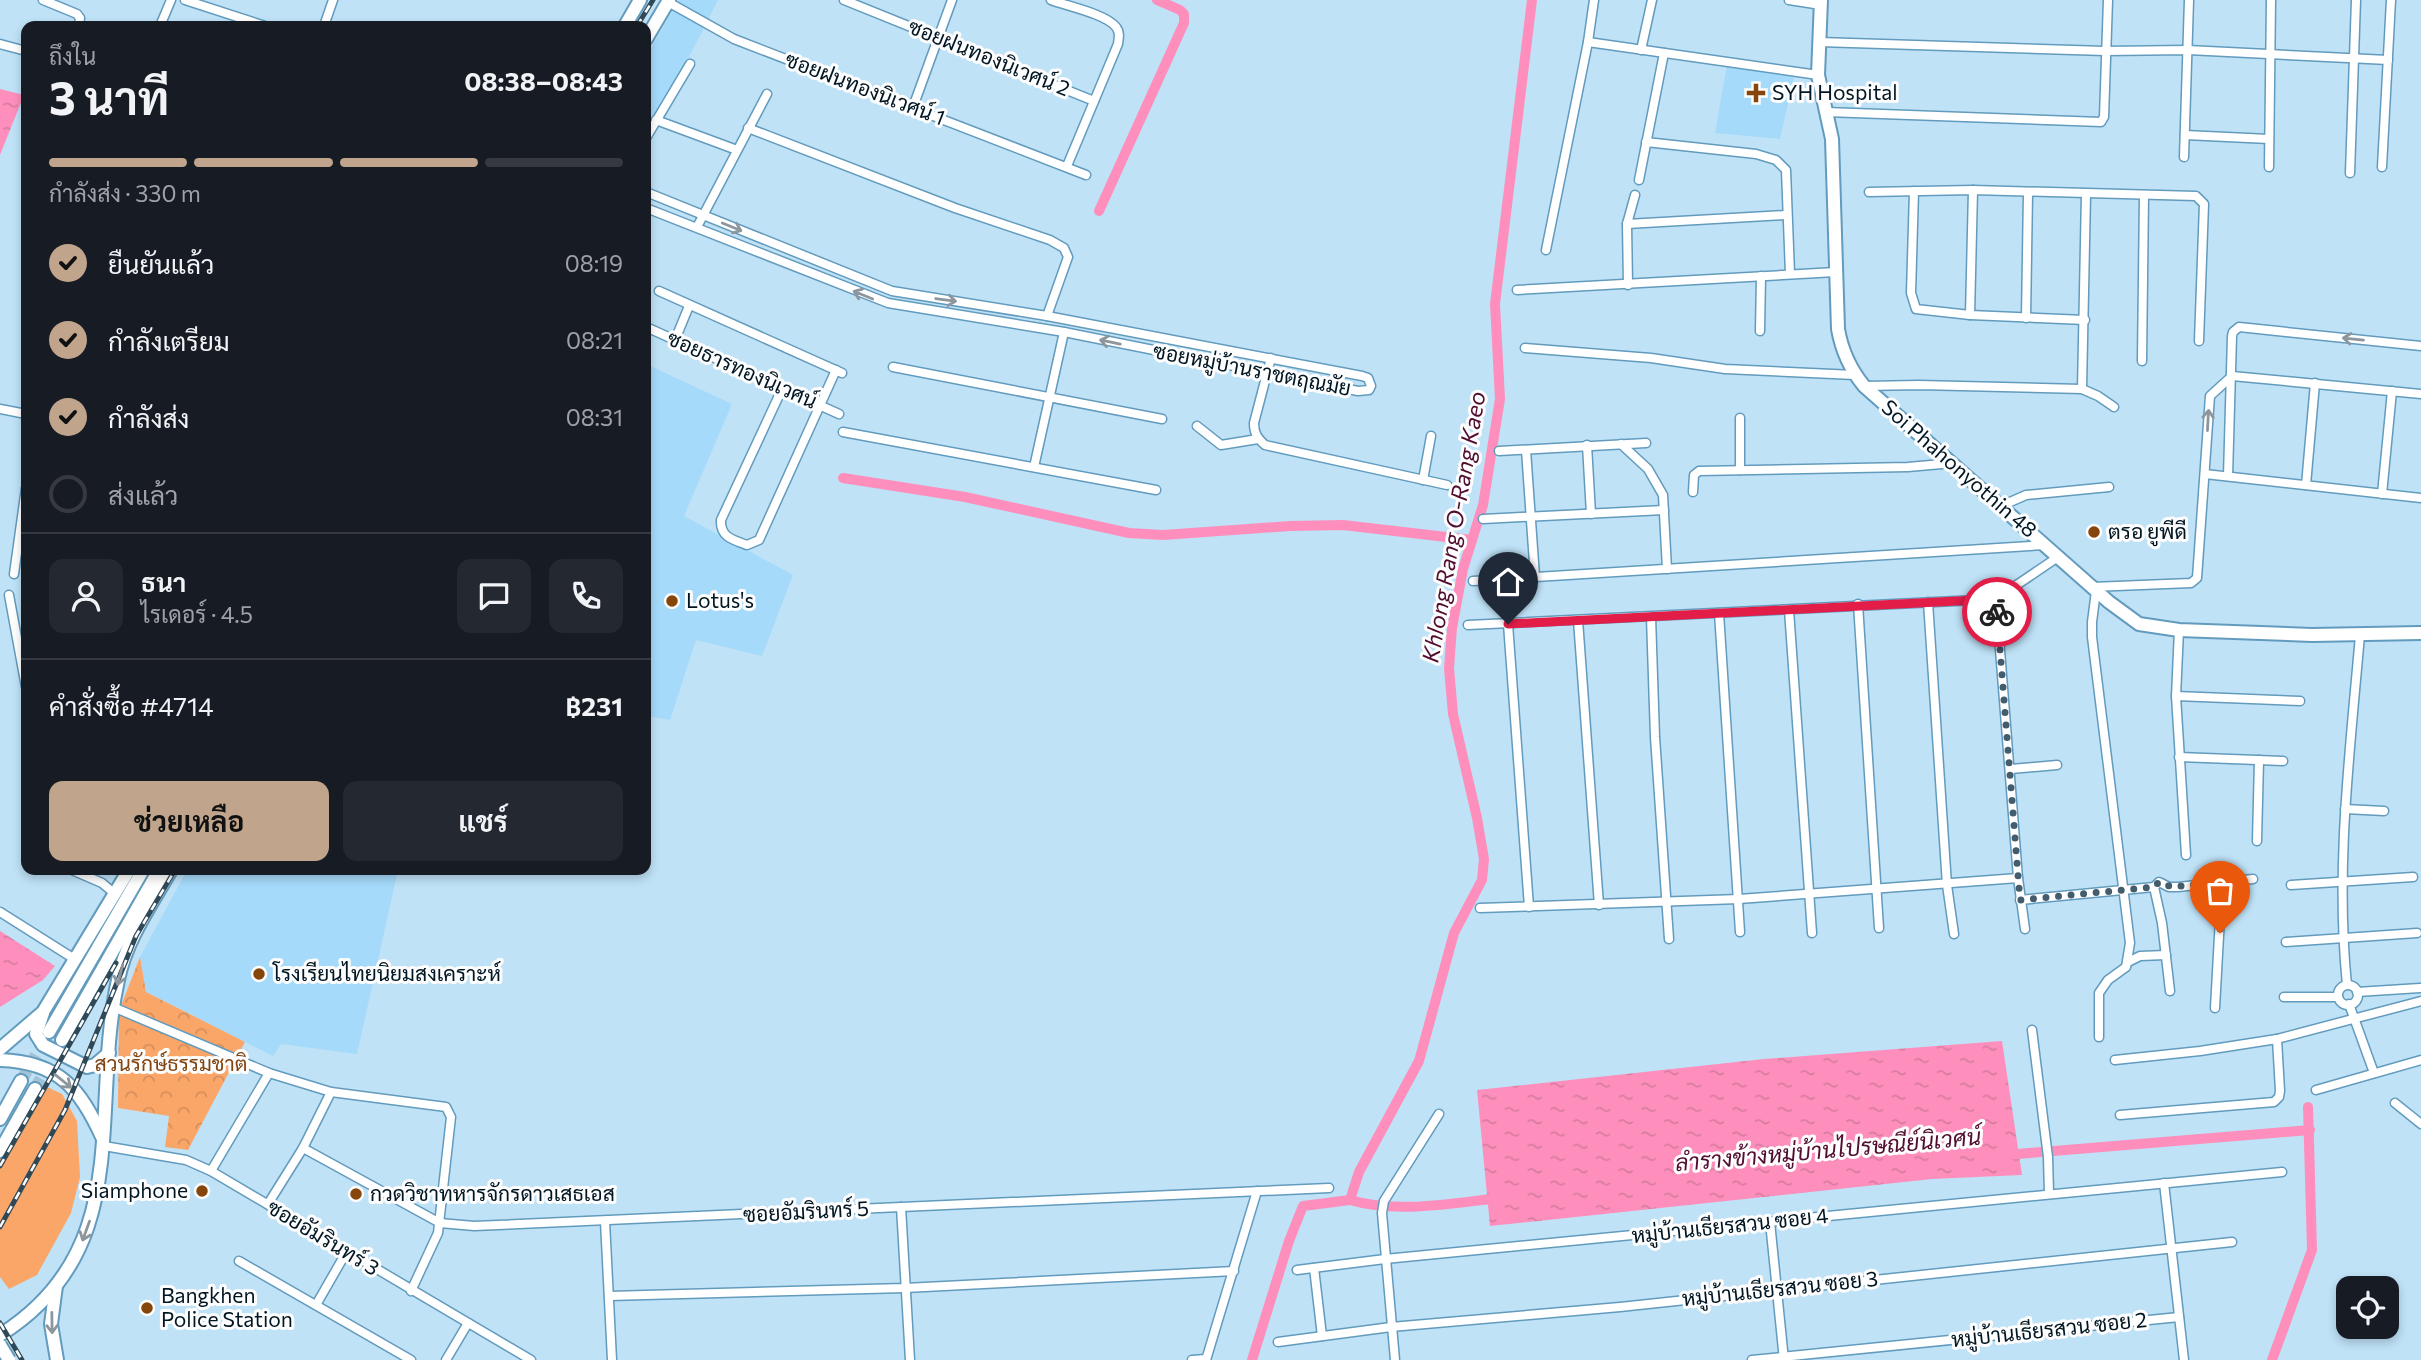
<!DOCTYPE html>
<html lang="th">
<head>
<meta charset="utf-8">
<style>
  body { margin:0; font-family:Commissioner,Sarabun,sans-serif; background:#242831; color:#f1f3f6; height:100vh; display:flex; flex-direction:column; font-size:26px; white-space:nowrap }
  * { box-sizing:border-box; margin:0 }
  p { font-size:23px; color:#9ea1a6 }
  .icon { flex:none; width:38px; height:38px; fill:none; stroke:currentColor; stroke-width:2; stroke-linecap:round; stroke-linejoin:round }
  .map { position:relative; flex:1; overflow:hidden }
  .details { position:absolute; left:21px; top:21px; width:630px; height:854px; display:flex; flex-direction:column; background:#171b24; border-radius:14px; box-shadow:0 4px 10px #0003 }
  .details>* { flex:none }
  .tools { position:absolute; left:2336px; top:1276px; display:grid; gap:14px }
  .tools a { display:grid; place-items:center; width:63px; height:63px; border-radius:14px; background:#171b24; box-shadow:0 4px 10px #0003; font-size:35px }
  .pin { position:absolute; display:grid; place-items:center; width:60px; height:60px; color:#fff; margin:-72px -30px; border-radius:50% 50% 50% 0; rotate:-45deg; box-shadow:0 0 7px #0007 }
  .pin .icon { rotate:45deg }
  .courier { position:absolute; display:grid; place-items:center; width:70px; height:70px; margin:-35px; border:5px solid #e11d48; border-radius:50%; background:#fff; color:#222; box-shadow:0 2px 9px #0007 }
  .summary em { font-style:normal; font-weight:700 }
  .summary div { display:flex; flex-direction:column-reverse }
  .summary { display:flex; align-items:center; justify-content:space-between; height:119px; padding:0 28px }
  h1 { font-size:46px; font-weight:700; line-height:52px }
  .bar { display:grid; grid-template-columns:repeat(4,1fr); gap:10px 7px; align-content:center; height:84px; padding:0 28px }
  .bar i { height:9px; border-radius:5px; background:#363941 }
  .bar .selected { background:#c0a58c }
  .bar p { grid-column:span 4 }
  .line { display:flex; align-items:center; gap:18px; padding:0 28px; border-top:2px solid #363941 }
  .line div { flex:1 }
  .round { display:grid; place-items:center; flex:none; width:74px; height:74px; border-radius:14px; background:#242831 }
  ol { padding:0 28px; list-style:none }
  li { display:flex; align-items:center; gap:21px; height:77px }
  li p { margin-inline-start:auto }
  li .icon { padding:7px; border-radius:50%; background:#c0a58c; color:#111; stroke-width:4 }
  li:last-child { color:#9ea1a6 }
  li i { width:38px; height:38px; border:4px solid #363941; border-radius:50% }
  .cta { display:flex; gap:14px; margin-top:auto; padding:14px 28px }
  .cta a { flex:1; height:80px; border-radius:14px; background:#c0a58c; color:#111; font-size:28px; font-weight:700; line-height:80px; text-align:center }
  .cta a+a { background:#242831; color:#f1f3f6 }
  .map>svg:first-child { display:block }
</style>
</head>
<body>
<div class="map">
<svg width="2421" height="1360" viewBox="0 0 2421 1360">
  <defs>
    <pattern id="forest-crowns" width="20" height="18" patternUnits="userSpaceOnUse" patternTransform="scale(1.75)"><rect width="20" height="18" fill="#fba669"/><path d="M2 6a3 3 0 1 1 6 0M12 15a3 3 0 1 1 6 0" fill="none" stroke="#d58e5b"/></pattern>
    <pattern id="water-ripples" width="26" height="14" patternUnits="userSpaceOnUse" patternTransform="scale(1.75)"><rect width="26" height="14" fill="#fe8fbc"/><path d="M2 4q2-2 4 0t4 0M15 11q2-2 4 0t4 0" fill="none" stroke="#d87ba1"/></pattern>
  </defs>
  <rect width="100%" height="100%" fill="#bfe2f7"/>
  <g fill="#a5dafa">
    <path d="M679 0H718L689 57 696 61 665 118 655 114 646 133V57Z"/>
    <path d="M1727 65 1794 77 1780 139 1715 133Z"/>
    <path d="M646 364 732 404 684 516 793 575 762 656 696 640 670 720 646 716Z"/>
    <path d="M187 870H398L357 1054 281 1044 273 1056 146 992 140 957Z"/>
  </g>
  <path fill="#fba669" d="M43 1085 62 1094 77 1121 80 1177 71 1213 37 1275 9 1289 0 1277V1158Z"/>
  <path fill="url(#forest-crowns)" d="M140 957 146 992 245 1042 188 1150 165 1147 169 1116 118 1108 119 1011Z"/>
  <g fill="url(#water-ripples)">
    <path d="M0 89 24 95 0 155Z"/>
    <path d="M0 931 55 966 43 980 0 1007Z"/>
    <path d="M2002 1041 2022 1175 1932 1179 1490 1226 1477 1090 1764 1059Z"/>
  </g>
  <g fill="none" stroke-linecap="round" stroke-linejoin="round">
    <g stroke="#fe8fbc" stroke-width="10">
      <path d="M1099 211 1184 23V14L1180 10 1157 0"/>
      <path d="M843 478 965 497 1129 533 1163 535 1290 526 1343 525 1472 540"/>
      <path d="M2005 1155 2310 1130"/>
      <path d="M1350 1200C1398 1214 1452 1203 1501 1198"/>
      <path d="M1252 1360 1289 1241 1303 1206 1350 1200 1359 1172 1419 1061 1454 933 1482 880 1484 859 1477 818 1453 714 1449 668 1452 628 1463 569 1483 505 1500 399 1495 304 1532 0"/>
      <path d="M2272 1360 2312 1250 2308 1107"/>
    </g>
    <g stroke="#a2c3d7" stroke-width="12" stroke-dasharray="12 6" stroke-linecap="butt">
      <path d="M21 1081 47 1036"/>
      <path d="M35 1089 62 1040"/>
    </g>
    <defs>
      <g id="street">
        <path d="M43 0 77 14 80 18 79 26"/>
        <path d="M185 0 265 26"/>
        <path d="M844 0 1094 101"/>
        <path d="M1051 0C1067 6 1106 14 1116 27 1120 32 1119 37 1118 44L1067 166"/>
        <path d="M1789 0 1821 5"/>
        <path d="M668 2 734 39 1086 175"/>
        <path d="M160 26 171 0"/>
        <path d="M324 26 333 0"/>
        <path d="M1588 42 1818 75"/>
        <path d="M1819 42 2105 51 2188 50 2388 60"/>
        <path d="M0 44 26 51"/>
        <path d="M1641 50 1652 0"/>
        <path d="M913 107 952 0"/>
        <path d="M1826 112 2101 122 2104 117 2108 0"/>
        <path d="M656 120 737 150"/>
        <path d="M748 128 955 208 1050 240 1064 248 1068 257 1047 316"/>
        <path d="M2185 135 2269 139"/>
        <path d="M646 138 690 64"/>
        <path d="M1646 142 1756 154 1776 160 1786 170 1790 274"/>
        <path d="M2184 157 2189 0"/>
        <path d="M2269 167 2271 0"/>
        <path d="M2382 167 2391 0"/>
        <path d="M2350 173 2356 0"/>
        <path d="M1639 180 1664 53"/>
        <path d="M1914 191 1911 293 1916 309 1970 315 2085 320"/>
        <path d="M646 192 892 291 1047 316 1362 376 1368 378 1371 386 1369 390 1358 391 1064 332 888 303 646 208"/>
        <path d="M1869 192 1973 190 2196 196 2204 204 2199 341"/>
        <path d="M1627 224 1786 215"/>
        <path d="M697 227 767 94"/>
        <path d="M1546 250 1588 42 1594 0"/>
        <path d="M1628 285 1627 224 1635 195"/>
        <path d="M1517 290 1836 272"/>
        <path d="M659 291 842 373"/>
        <path d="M1970 315 1973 190"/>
        <path d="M2026 318 2028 193"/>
        <path d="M646 327 839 414"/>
        <path d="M1760 331 1761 276"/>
        <path d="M675 340 689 306"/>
        <path d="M1525 348 1651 358 1725 369 1855 375"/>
        <path d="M1271 358 1254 423C1254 433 1257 438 1265 445L1447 485"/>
        <path d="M2142 361 2144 195"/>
        <path d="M893 367 1162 419"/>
        <path d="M2232 376 2421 394"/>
        <path d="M1864 386 1919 385 2082 389 2098 396 2114 407"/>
        <path d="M782 389 721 520C720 537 733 540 747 545L759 540 836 370"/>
        <path d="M2082 389 2086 194"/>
        <path d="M0 409 26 414"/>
        <path d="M1740 418V470"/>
        <path d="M1197 426 1221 445 1258 439"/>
        <path d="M843 432 1156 490"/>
        <path d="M1621 444 1648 469 1663 495 1667 569"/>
        <path d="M1587 445 1591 514"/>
        <path d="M1526 450 1535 577"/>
        <path d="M1499 451 1646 443"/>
        <path d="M1034 467 1064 332"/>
        <path d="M2205 474 2421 498"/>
        <path d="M2228 476 2232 336 2233 332 2239 327 2421 346"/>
        <path d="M1423 480 1431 436"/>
        <path d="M2306 485 2315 383"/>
        <path d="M1693 492 1694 475 1699 471 1908 467 1953 463"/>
        <path d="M2382 494 2392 391"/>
        <path d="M2001 506 2026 495 2109 487"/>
        <path d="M1483 519 1664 510"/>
        <path d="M14 574 26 488"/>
        <path d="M1473 581 2045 545"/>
        <path d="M2092 587 2191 583 2197 578 2210 396 2232 376"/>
        <path d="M2096 591 2092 622V637L2130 943 2126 967 2108 980 2099 993V1037"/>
        <path d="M9 595 26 687"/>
        <path d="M1996 599 2018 878 2025 929"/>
        <path d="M1928 602 1947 885 1954 934"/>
        <path d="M1858 604 1879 928"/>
        <path d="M1789 610 1812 933"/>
        <path d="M1719 613 1740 932"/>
        <path d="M1651 617 1655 737 1669 939"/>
        <path d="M1578 620 1599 905"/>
        <path d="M1508 624 1529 907"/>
        <path d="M1468 625 1996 599 2058 557"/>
        <path d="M2179 630 2176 696 2186 855"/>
        <path d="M2176 696 2300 701"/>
        <path d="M2179 757 2283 761"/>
        <path d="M2011 769 2057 765"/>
        <path d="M2345 809 2384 811"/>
        <path d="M2257 841 2259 760"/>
        <path d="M72 870 102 883 115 894"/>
        <path d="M2291 885 2413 877"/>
        <path d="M2154 887 2162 923 2170 991"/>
        <path d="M2020 900 2154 887 2159 882 2169 887H2178L2253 879"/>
        <path d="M1480 908 1739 899 2018 878"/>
        <path d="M0 912 76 960"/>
        <path d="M2286 942 2417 933"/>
        <path d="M2128 962 2140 956 2166 955"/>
        <path d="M2347 985C2335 868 2350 752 2360 635"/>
        <circle cx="2348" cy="995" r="10"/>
        <path d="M2357 992 2420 988"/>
        <path d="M2284 997H2338"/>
        <path d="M2349 1004 2374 1073"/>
        <path d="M113 1007 269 1073 331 1092 446 1107 451 1117 438 1233 411 1291"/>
        <path d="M2215 1008 2222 882"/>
        <path d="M2032 1030 2048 1157 2049 1194"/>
        <path d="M2115 1060 2200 1051 2277 1039 2421 1001"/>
        <path d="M2316 1090 2421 1060"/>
        <path d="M2395 1103 2421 1124"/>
        <path d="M2120 1115 2274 1102 2279 1097 2280 1091 2277 1039"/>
        <path d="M104 1146 186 1160 211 1171 531 1360"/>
        <path d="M303 1148 440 1223 474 1226 1329 1188"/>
        <path d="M211 1171 269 1073"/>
        <path d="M2164 1183 2184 1360"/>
        <path d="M268 1204 303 1148 331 1092"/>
        <path d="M901 1207 910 1360"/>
        <path d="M605 1221 612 1360"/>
        <path d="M1770 1222 1784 1360"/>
        <path d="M239 1261 411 1360"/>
        <path d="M1314 1268 1322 1336"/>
        <path d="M1297 1270 1385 1259 2282 1172"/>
        <path d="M609 1296 905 1288 1234 1271"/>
        <path d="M316 1305 347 1251"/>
        <path d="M1278 1342 1391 1327 1620 1307 2232 1242"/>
        <path d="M446 1360 468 1323"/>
        <path d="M1192 1360 1206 1359"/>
        <path d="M1206 1360 1257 1191"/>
        <path d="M1395 1360 1382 1213 1384 1201 1439 1114"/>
        <path d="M1752 1360 2179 1317"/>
      </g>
      <path id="secondary" d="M1821 0 1818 75 1832 139 1838 329C1842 352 1850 369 1864 386L2109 602 2139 624 2179 630 2312 635 2421 633"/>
      <g id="primary">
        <path d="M625 26 640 0"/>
        <path d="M646 39 669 0"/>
        <path d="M43 1013 36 1034 43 1045 87 1067 95 1065 109 1053"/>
        <path d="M49 1032 143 870"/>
        <path d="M62 1040 159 870"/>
        <path d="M0 1049 43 1012 129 870"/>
        <path d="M0 1060C59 1062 80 1088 103 1139"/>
        <path d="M0 1119 21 1081"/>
        <path d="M0 1151 35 1089"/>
        <path d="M56 1286 51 1324 57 1360"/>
        <path d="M0 1335C137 1249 89 1111 118 980 126 940 151 905 171 870"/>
      </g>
    </defs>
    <use href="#street" stroke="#629bbd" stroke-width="11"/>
    <use href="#secondary" stroke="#629bbd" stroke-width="16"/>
    <use href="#primary" stroke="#629bbd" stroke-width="16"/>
    <use href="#street" stroke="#fff" stroke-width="8"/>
    <use href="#secondary" stroke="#fff" stroke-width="12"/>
    <use href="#primary" stroke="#fff" stroke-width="12"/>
    <defs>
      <g id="rail">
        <path d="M637 26 653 0"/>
        <path d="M0 1166 116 963"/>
        <path d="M0 1227 65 1110 136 936 175 870"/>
        <path d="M0 1323 22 1360"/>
      </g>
    </defs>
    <use href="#rail" stroke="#304958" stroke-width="5"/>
    <use href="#rail" stroke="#fdfdfd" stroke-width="2.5" stroke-dasharray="8" stroke-linecap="butt"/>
    <defs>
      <path id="primary-bridge" d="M0 1345 9 1360"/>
    </defs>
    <use href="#primary-bridge" stroke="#629bbd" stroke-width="16" stroke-linecap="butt"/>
    <use href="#primary-bridge" stroke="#fff" stroke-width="12"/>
  </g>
  <defs><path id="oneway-shaft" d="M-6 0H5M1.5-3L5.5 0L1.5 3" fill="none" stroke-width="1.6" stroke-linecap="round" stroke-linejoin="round" transform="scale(1.75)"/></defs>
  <g stroke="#8d969c">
    <use href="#oneway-shaft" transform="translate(732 227) rotate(22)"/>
    <use href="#oneway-shaft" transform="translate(863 295) rotate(-158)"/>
    <use href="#oneway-shaft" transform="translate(946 300) rotate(8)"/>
    <use href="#oneway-shaft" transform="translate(2353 339) rotate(-174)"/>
    <use href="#oneway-shaft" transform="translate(1110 342) rotate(-168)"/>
    <use href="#oneway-shaft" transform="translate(2208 420) rotate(-87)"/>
    <use href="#oneway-shaft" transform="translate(120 975) rotate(105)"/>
    <use href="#oneway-shaft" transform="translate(63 1081) rotate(39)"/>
    <use href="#oneway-shaft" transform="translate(86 1231) rotate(110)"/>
    <use href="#oneway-shaft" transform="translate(52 1323) rotate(89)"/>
  </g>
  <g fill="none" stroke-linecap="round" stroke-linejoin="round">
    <path stroke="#445d6d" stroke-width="7" stroke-dasharray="0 12.6" d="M1997 612 2020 900 2154 887 2159 882 2172 887 2222 882 2220 933"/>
    <path stroke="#e11d48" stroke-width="9" d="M1508 624 1996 599 1997 612"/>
  </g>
  <g fill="#85450b" stroke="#fdfdfd" stroke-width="2.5">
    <path d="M1752.5 82.5h7v7h7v7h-7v7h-7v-7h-7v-7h7z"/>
    <circle cx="2094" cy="532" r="7"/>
    <circle cx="672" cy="601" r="7"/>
    <circle cx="259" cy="974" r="7"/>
    <circle cx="202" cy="1191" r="7"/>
    <circle cx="356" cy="1194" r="7"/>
    <circle cx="147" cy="1308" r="7"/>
  </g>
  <g text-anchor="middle" stroke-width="6" stroke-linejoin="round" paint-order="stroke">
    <g font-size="21" fill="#011623" stroke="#fdfdfd">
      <text transform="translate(989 58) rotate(22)" y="7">ซอยฝนทองนิเวศน์ 2</text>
      <text transform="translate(865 89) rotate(21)" y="7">ซอยฝนทองนิเวศน์ 1</text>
      <text transform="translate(742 370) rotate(24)" y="7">ซอยธารทองนิเวศน์</text>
      <text transform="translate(1252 370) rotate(11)" y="7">ซอยหมู่บ้านราชตฤณมัย</text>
      <text transform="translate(1959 469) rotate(41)" y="7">Soi Phahonyothin 48</text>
      <text transform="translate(806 1212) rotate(-3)" y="7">ซอยอัมรินทร์ 5</text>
      <text transform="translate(1730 1226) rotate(-6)" y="7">หมู่บ้านเธียรสวน ซอย 4</text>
      <text transform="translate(323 1238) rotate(31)" y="7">ซอยอัมรินทร์ 3</text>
      <text transform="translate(1780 1289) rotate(-6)" y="7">หมู่บ้านเธียรสวน ซอย 3</text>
      <text transform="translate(2049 1330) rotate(-6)" y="7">หมู่บ้านเธียรสวน ซอย 2</text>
    </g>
    <g font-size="21" fill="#011623" stroke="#fdfdfd" text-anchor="start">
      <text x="1772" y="100">SYH Hospital</text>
      <text x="2108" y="539">ตรอ ยูพีดี</text>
      <text x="686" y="608">Lotus's</text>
      <text x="273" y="981">โรงเรียนไทยนิยมสงเคราะห์</text>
      <text x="188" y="1198" text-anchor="end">Siamphone</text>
      <text x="370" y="1201">กวดวิชาทหารจักรดาวเสธเอส</text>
      <text x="161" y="1303">Bangkhen<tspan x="161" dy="24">Police Station</tspan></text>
    </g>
    <g font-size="21" fill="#824512" stroke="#fdfdfd">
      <text x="171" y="1071">สวนรักษ์ธรรมชาติ</text>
    </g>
    <g font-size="23" font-style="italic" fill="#510d2f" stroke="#fdfdfd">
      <text transform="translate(1454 527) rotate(-80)" y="8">Khlong Rang O-Rang Kaeo</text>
      <text transform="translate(1828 1150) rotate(-5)" y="8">ลำรางข้างหมู่บ้านไปรษณีย์นิเวศน์</text>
    </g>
  </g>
</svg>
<div class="tools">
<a><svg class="icon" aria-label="locate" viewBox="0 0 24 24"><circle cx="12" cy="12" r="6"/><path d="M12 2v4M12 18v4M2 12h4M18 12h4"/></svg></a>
</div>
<div class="pin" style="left:2220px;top:933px;background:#ea580c"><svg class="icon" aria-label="bag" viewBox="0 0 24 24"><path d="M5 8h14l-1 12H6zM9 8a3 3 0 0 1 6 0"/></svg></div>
<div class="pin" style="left:1508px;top:624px;background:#1f2937"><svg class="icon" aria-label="home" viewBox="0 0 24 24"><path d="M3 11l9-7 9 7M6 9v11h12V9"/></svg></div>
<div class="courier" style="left:1997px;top:612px"><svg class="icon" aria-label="bike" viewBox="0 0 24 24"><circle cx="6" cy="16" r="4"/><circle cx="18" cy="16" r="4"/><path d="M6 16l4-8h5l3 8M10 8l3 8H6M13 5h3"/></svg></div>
<section class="details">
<div class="summary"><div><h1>3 นาที</h1><p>ถึงใน</p></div><em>08:38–08:43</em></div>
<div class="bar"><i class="selected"></i><i class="selected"></i><i class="selected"></i><i></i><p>กำลังส่ง · 330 m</p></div>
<ol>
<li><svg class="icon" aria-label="check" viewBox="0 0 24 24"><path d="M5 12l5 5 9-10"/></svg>ยืนยันแล้ว<p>08:19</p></li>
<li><svg class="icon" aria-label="check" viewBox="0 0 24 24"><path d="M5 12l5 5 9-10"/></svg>กำลังเตรียม<p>08:21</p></li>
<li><svg class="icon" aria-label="check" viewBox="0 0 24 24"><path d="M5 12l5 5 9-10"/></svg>กำลังส่ง<p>08:31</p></li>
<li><i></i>ส่งแล้ว</li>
</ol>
<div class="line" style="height:126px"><a class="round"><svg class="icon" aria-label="person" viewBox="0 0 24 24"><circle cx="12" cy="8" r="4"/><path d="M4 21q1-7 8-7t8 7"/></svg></a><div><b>ธนา</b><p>ไรเดอร์ · 4.5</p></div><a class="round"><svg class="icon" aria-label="chat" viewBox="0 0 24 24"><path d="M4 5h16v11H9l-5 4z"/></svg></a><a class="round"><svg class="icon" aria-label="phone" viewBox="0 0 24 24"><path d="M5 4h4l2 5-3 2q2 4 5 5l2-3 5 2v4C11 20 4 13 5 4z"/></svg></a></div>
<div class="line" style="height:91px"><div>คำสั่งซื้อ #4714</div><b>฿231</b></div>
<div class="cta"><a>ช่วยเหลือ</a><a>แชร์</a></div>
</section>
</div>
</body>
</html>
